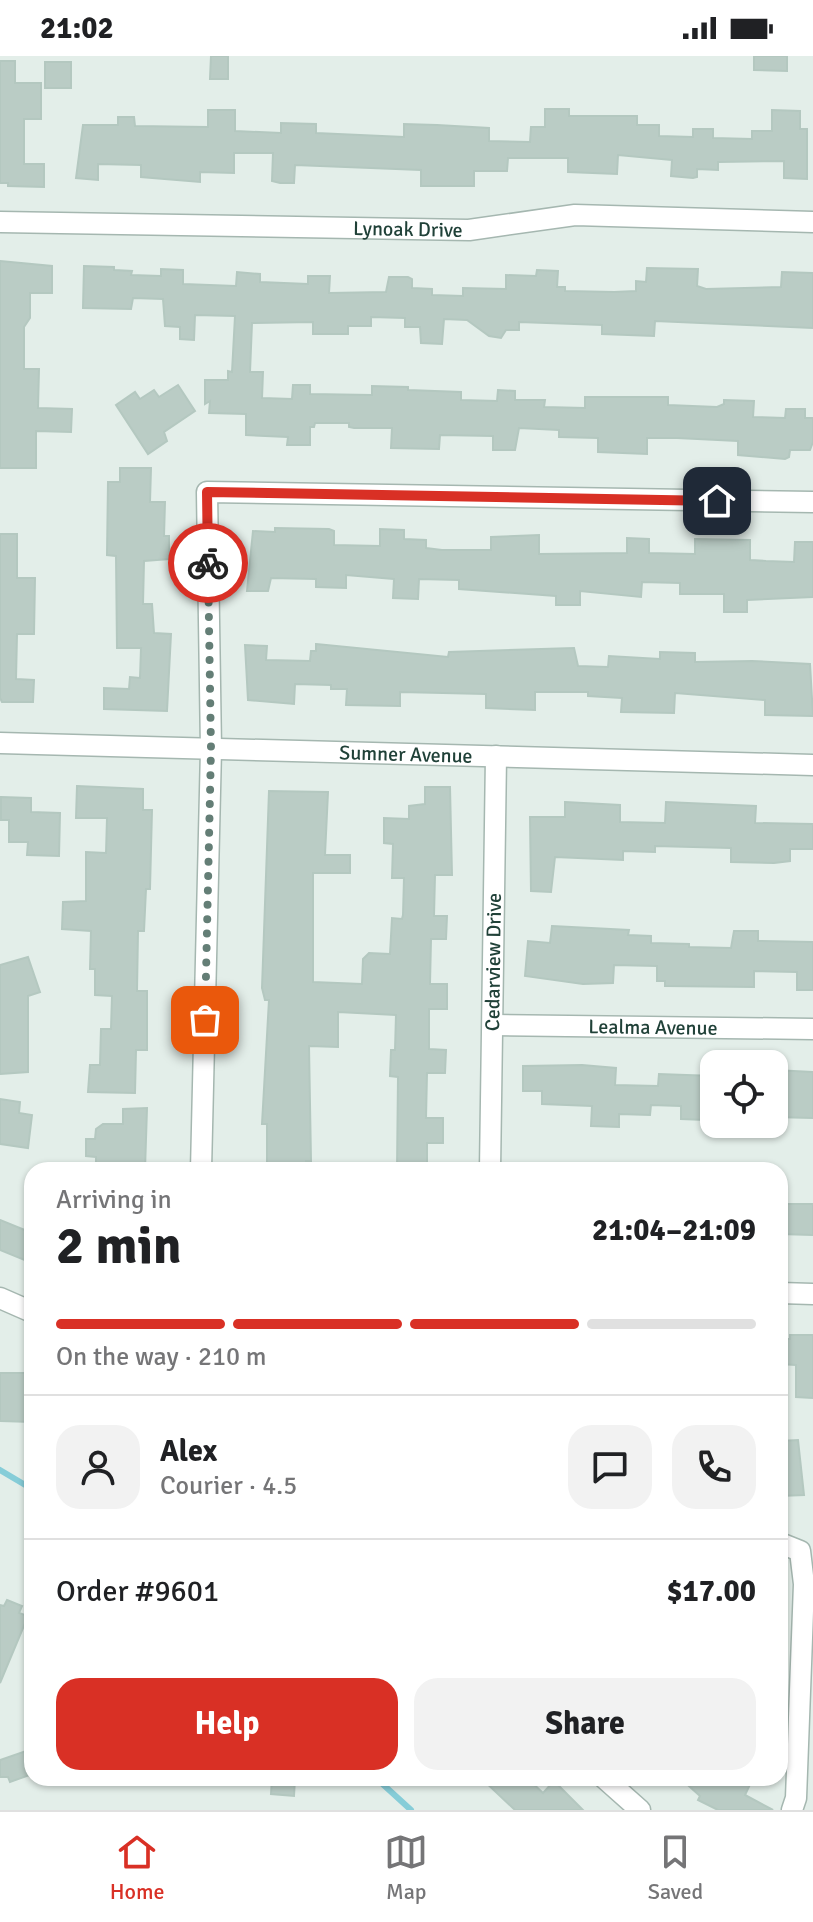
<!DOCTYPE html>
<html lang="en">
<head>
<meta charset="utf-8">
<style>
  body { margin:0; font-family:Signika,sans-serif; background:#f2f2f2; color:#202124; height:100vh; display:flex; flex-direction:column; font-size:30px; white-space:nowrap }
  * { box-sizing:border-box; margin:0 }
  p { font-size:26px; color:#757577 }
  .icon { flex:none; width:44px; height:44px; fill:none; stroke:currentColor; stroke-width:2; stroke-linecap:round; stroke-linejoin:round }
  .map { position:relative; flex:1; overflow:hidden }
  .drawer { position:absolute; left:24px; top:1106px; width:764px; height:624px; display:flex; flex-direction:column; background:#fff; border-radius:24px; box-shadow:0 2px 6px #0004 }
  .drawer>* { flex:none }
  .fabs { position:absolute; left:700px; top:994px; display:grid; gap:16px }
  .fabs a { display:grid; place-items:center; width:88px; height:88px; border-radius:16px; background:#fff; box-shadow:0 2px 6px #0004; font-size:40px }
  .pin { position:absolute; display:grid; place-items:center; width:68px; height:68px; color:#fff; margin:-34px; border-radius:16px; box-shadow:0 4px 12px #0006 }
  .courier { position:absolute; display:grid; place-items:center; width:80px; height:80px; margin:-40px; border:6px solid #d93025; border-radius:50%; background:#fff; color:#222; box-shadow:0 2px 10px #0007 }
  .summary em { font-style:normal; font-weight:700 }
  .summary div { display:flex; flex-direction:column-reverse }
  .summary { display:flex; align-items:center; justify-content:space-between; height:136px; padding:0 32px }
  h1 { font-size:52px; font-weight:700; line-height:60px }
  .bar { display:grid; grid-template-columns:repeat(4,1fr); gap:12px 8px; align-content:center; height:96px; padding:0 32px }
  .bar i { height:10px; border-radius:6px; background:#e0e0e0 }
  .bar .active { background:#d93025 }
  .bar p { grid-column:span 4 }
  .line { display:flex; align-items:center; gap:20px; padding:0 32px; border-top:2px solid #e0e0e0 }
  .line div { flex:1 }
  .round { display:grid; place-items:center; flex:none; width:84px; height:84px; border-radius:24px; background:#f2f2f2 }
  .button { display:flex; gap:16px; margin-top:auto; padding:16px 32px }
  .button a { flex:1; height:92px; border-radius:24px; background:#d93025; color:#fff; font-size:32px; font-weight:700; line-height:92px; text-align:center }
  .button a+a { background:#f2f2f2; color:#202124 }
  .status { display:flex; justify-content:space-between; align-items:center; height:56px; padding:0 40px; background:#fff; direction:ltr }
  .status svg { height:22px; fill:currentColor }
  .tabs { display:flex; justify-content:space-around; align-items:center; height:112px; border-top:2px solid #e0e0e0; background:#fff; font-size:22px; color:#757577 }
  .tabs a { display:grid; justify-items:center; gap:4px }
  .tabs .active { color:#d93025 }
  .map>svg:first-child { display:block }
</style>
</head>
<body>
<div class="status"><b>21:02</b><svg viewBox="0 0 49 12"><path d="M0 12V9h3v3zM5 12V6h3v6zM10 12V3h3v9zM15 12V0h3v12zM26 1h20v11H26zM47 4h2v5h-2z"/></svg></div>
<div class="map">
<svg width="813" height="1754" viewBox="0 0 813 1754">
  <rect width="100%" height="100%" fill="#e3eee9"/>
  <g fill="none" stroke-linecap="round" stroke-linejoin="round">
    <g stroke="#86cdd8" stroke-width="6">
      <path d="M0 1414 32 1433"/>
      <path d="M376 1722 411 1754"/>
    </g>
  </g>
  <g fill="#baccc5" stroke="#b4c8c0" stroke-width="2">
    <path d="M211 0H228V23H210Z"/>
    <path d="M754 0H787V15L754 14Z"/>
    <path d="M0 5H15V27H41V63H24V108H44V131L8 130V127H0Z"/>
    <rect x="45" y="6" width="26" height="26"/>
    <path d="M545 53H569V60H637V69H659V80L693 81V73H713V82L752 83V75H772V54L800 55V73H807V123L784 122V105L718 106V114L697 113V121L693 122 671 120 672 104 618 99 617 118 568 116V102H508L507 115H474V130H421V114L295 109 294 127H280L272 125 273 97H234V117L200 116V126L141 121V109L98 108V124L76 122 83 69H118V61H134L135 70 208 71V54H235V75L281 77V67L316 68V77L404 81V68L437 69 489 72V85L530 86 531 71H545Z"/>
    <path d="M0 205 52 210V237H30V262L24 271V313H39L38 352 72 353 71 376 36 375V412H0Z"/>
    <path d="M84 210 114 211V214L132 215 131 219 161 220V213L183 214V228L236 230 237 216 260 218V226L308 228V220H330L329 237 386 236 389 221H408L412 223V232L432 233V239L463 240V232L506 233V219L536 220 537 214 558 215 557 231H565V235L614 236 636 235V225L646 226 647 212 698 213 697 230 706 233 781 231 782 216 813 217V272L655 265 654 280 602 278V269L519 266V274H506L501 282 489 280 467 264 444 263 442 288 421 287 420 271H405V262L371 261V270H348V278H313V266L252 267 250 316H263L262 342 292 343 293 329H310V338L372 339V330L408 331V334L461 336V344L497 345 498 334 515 335V344H545L544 351 585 352V341H668V349L717 351 724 348V344L754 345 753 361 785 362 786 353H805V362H813V386L810 394H790L789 401 785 403 738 399V385L677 382H647V398L598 396V382L559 381V374L519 372 515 394H493V380L440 379 439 393 391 392 392 372H354L349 371V367H315L314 371H310V389H287L288 381 246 379V358L209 357 210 345 205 348V324H228V315L232 316 235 260 195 259 194 284 180 283V271L165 270 163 243 133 242 131 253 83 252Z"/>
    <path d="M178 329 195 355 164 376 167 385 148 398 116 349 135 336 140 343 154 334 159 341Z"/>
    <path d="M120 412H151L150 446H165L164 480H169V503L144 505 143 548H152L154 577 171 578 167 655 104 653V632L129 633 130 621 140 622 141 592H117L116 500 107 499 108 426H120Z"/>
    <path d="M275 472 329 473 334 475V489L380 490V473L404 474V483L426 484V492L442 494H491V481L539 479V498L627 497V482L649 483V497L695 498V483L750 484V504L766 505 794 506 795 486H813V541L747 544V556H724V538H680V527L642 526 641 541 580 535V549H556V540L459 533V524L419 523 418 543 393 542 394 523 346 519V532L316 531V523L271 522 268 535H247L253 475 275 476Z"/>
    <path d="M0 478H17V522H35L34 578H17L16 623 34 624 33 646H2L0 642Z"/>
    <path d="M316 588 448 601 449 596 574 592 578 610 608 611 609 600 660 603V596L695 597V606L752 605 810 608 813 660 765 659V644L675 637 674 657 621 656 622 642 588 640V636H535V654L486 652V638L400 636V650L346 649 347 633H331V629L295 628 294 648 248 644 245 589 267 590 266 604 310 605 311 595H316Z"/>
    <path d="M77 730 143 733V754H152L150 833H146L144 875H138L137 935H147V994H136L135 1037 88 1036 90 1009H100L101 973H111L112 940 95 939V913H90L91 875 62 873 63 846 86 845V796L106 797 107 762H76Z"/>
    <path d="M425 731H450L452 819H435L434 860H447L446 883H431L430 928H447V953H429V993L446 994 445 1017H427L426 1062H443V1087H427V1114H397L398 1021 390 1020 391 994H395L396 959 338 956V991L309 990 311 1105H306V1114H267V1068H262L269 944H265L262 932 269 735 328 736 325 799H350V817H313V926L362 928 363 903 369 897 390 898 392 862 402 863 403 859 404 822H392L393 788 384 787V762L409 763V750L425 748Z"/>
    <path d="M1 741 31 742V756L60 757 59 800 27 799 28 786H9V764H1Z"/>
    <path d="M565 746 620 749V766L665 767 666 746 756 750 755 767 813 768V793H790V805L774 807 731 806V792L655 790V796L623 795V804L555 801 551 836 531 835 530 761H565Z"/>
    <path d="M552 870 629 874 628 879 651 880V887L689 888V891L731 892 734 875H758V885L813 886V934H797V916L754 915V931L665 930V925H657V910L614 909 613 927 583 928 525 920 528 885 550 887Z"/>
    <path d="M28 901 40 936 28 940V1016L0 1018V909Z"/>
    <path d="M582 1009 616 1012 615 1029 658 1030 659 1018 714 1020V1055H706L705 1064 681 1063V1050L651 1049 650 1059 619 1058V1071L591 1070 592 1050 542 1048V1035H523V1010Z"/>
    <path d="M774 1014 813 1016V1062L774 1061Z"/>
    <path d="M0 1043 20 1046 19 1057 32 1059 28 1092 0 1088Z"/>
    <path d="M147 1052 145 1114H96V1101L86 1100V1083H95L96 1073 103 1068H123V1053Z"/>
    <path d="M780 1148H813V1179L780 1178Z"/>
    <path d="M0 1164 32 1177V1207L0 1194Z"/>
    <path d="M790 1279H813V1342L796 1341V1309L780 1308V1283H790Z"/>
    <path d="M0 1317H32V1366L0 1365Z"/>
    <path d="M798 1384 804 1439 780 1440V1385Z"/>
    <path d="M7 1544 22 1550 19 1557 28 1560 0 1627V1549L4 1550Z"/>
    <path d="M26 1695 32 1718 10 1726 8 1721H0V1704Z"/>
    <path d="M272 1722H295L294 1740 271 1738Z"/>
    <path d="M481 1722H527L543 1737 554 1725 583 1754H515Z"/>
    <path d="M680 1722H753L745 1739 773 1754H718L698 1744 700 1740Z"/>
  </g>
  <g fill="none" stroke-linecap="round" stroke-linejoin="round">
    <defs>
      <g id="minor">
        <path id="s1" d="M0 166 469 174 575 159 813 166"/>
        <path id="s2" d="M0 687 813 709"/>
        <path id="s3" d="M493 969 813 973"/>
        <path d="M201 1114 211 693 207 436 813 446"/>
        <path id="s4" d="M490 1114 496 700"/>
        <path d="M780 1237 813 1238"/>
        <path d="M0 1242 32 1256"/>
        <path d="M780 1487 800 1495 804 1528 796 1742 792 1754"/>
        <path d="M604 1722 640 1754"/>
      </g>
    </defs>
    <use href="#minor" stroke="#a5b7b0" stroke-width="23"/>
    <use href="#minor" stroke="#fff" stroke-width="20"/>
  </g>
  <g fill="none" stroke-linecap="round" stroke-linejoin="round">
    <path stroke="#647e76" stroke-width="8" stroke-dasharray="0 14.4" d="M205 964 211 693 208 507"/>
    <path stroke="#d93025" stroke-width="10" d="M208 507 207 436 717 445"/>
  </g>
  <g text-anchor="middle" stroke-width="8" stroke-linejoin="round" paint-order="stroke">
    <g font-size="20" fill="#204138" stroke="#f4faf7">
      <text dy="7" stroke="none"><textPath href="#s1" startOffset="408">Lynoak Drive</textPath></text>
      <text dy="7" stroke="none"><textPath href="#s2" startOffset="406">Sumner Avenue</textPath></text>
      <text dy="7" stroke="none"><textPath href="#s4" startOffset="208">Cedarview Drive</textPath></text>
      <text dy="7" stroke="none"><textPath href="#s3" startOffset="160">Lealma Avenue</textPath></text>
    </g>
  </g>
</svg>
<div class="fabs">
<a><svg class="icon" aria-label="locate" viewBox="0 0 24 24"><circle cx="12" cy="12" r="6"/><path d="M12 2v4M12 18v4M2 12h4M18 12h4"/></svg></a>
</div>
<div class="pin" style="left:205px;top:964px;background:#ea580c"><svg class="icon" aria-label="bag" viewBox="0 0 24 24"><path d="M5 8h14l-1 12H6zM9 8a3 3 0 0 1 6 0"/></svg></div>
<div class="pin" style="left:717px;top:445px;background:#1f2937"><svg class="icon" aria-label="home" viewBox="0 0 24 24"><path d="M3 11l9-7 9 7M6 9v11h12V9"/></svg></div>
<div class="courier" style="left:208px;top:507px"><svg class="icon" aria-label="bike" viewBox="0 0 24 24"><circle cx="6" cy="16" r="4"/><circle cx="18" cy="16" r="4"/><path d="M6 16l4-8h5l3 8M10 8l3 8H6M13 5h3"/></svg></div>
<section class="drawer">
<div class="summary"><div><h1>2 min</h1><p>Arriving in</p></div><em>21:04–21:09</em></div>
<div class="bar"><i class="active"></i><i class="active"></i><i class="active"></i><i></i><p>On the way · 210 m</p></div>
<div class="line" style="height:144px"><a class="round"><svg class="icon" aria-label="person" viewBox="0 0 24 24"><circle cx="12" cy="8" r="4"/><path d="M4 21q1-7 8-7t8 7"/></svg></a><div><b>Alex</b><p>Courier · 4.5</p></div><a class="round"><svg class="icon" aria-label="chat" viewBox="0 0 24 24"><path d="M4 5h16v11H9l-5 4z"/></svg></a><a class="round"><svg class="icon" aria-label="phone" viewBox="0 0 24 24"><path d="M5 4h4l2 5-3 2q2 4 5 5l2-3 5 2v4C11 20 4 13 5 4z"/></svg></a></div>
<div class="line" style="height:104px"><div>Order #9601</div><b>$17.00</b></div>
<div class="button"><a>Help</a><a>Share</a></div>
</section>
</div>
<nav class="tabs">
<a class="active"><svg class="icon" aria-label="home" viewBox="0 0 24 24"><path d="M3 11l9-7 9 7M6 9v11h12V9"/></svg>Home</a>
<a><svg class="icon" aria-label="map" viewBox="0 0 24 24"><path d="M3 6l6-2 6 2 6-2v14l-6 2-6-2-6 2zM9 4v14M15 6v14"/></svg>Map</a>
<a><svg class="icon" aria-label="saved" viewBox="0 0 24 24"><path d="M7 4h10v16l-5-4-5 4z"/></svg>Saved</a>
</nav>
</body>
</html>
